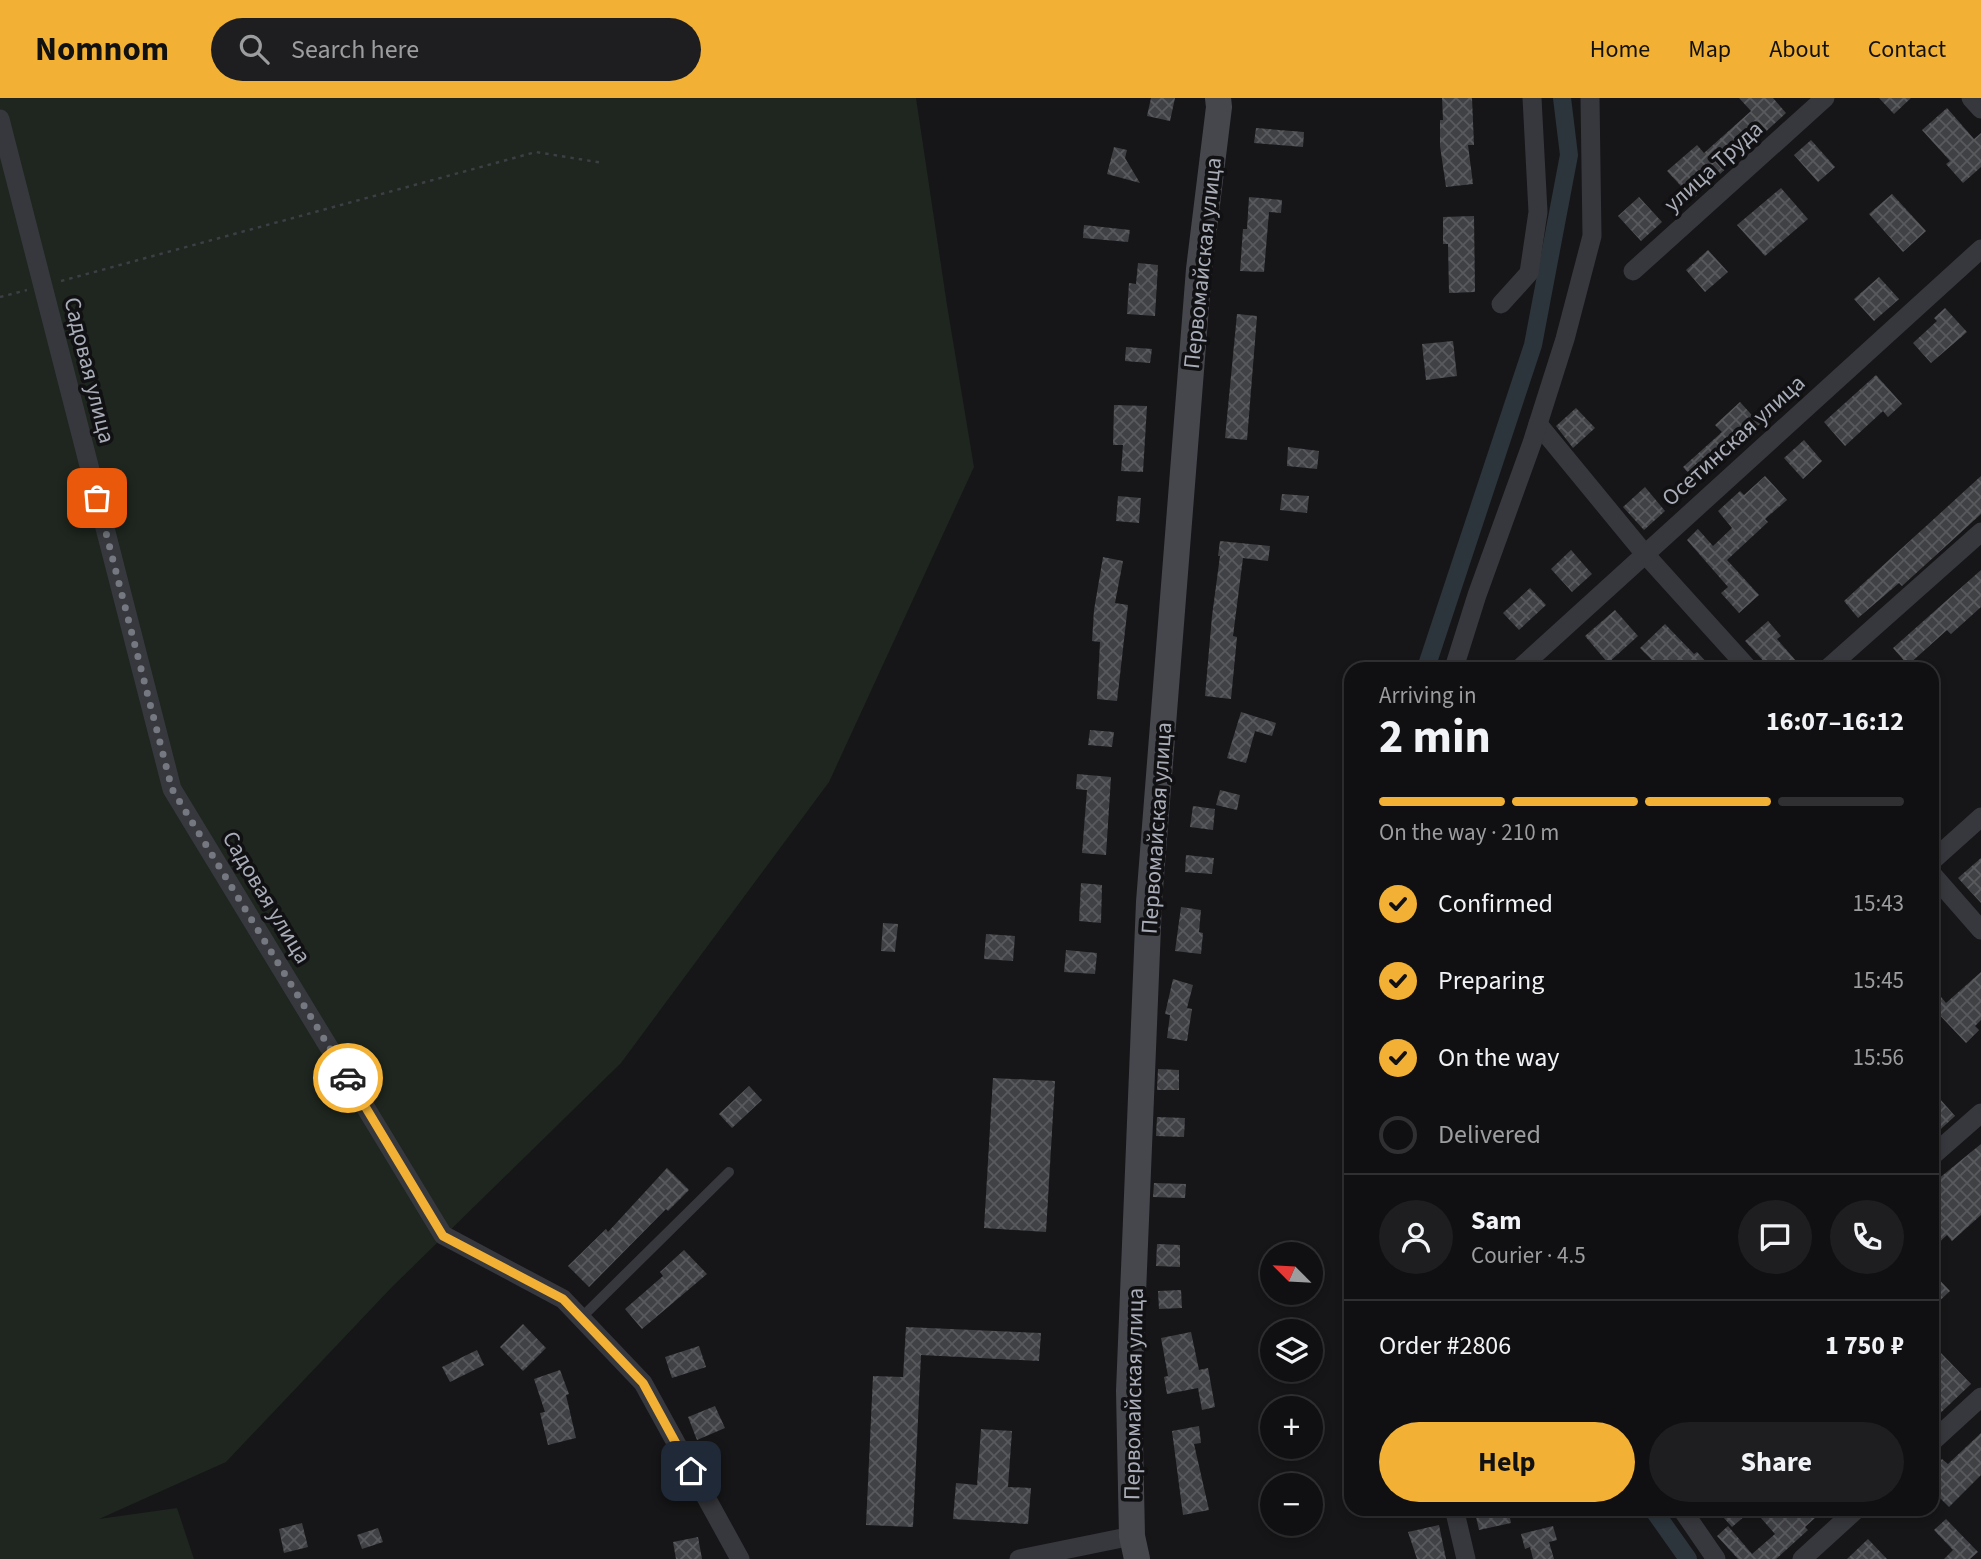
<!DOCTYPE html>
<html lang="en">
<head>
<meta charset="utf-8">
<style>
  body { margin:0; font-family:"Source Sans 3",sans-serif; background:#1e1e20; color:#f1f3f6; height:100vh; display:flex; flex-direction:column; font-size:26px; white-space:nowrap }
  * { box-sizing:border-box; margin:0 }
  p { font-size:23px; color:#9c9d9f }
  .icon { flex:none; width:38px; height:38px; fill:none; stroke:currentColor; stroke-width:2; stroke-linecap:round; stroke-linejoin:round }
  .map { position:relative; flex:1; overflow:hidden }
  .sheet { position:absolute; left:1344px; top:564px; width:595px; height:854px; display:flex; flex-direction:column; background:#101012; border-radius:21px; box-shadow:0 4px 10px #0003,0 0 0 2px #303032 }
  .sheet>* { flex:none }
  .needle { width:46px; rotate:294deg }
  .buttons { position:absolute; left:1260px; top:1144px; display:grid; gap:14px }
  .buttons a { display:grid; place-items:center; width:63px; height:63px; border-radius:50%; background:#101012; box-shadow:0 4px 10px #0003,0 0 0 2px #303032; font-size:35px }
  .pin { position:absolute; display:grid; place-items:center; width:60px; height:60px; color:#fff; margin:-30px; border-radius:14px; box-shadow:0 4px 10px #0006 }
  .courier { position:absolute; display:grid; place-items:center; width:70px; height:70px; margin:-35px; border:5px solid #f2b134; border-radius:50%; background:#fff; color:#222; box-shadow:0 2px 9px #0007 }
  .overview em { font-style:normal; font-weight:700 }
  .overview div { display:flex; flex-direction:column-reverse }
  .overview { display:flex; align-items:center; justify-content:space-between; height:119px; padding:0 35px }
  h1 { font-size:46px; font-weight:700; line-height:52px }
  .bar { display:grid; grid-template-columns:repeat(4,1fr); gap:10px 7px; align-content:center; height:84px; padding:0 35px }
  .bar i { height:9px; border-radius:5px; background:#303032 }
  .bar .on { background:#f2b134 }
  .bar p { grid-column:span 4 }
  .line { display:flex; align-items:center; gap:18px; padding:0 35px; border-top:2px solid #303032 }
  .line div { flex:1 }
  .round { display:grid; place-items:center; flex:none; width:74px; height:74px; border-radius:37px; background:#1e1e20 }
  ol { padding:0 35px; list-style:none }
  li { display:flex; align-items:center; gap:21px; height:77px }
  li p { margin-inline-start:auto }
  li .icon { padding:7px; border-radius:50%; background:#f2b134; color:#111; stroke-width:4 }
  li:last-child { color:#9c9d9f }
  li i { width:38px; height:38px; border:4px solid #303032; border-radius:50% }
  .primary-button { display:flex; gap:14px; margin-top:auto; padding:14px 35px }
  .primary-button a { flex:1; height:80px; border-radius:42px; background:#f2b134; color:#111; font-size:28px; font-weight:700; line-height:80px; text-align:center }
  .primary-button a+a { background:#1e1e20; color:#f1f3f6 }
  header { display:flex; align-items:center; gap:42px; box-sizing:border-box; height:98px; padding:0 35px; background:#f2b134; color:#111 }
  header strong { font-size:33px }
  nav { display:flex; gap:38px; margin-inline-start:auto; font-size:24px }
  .search { width:490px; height:63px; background:#1e1e20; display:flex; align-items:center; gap:18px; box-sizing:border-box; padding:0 24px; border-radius:38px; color:#9c9d9f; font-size:26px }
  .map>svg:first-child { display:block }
</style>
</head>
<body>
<header>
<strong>Nomnom</strong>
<div class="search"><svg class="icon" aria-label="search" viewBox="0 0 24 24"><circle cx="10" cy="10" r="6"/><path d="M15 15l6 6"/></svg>Search here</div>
<nav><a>Home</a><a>Map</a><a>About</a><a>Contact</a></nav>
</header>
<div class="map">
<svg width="1981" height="1461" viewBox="0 0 1981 1461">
  <defs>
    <pattern id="building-cross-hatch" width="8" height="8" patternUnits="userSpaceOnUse" patternTransform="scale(1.75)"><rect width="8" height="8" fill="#404145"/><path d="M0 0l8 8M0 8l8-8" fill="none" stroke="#595a5e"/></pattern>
  </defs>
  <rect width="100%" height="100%" fill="#161618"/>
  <path fill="#1e261f" d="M0 0H916L947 207 974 369 829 684 621 965 391 1190 226 1364 99 1421 177 1410 194 1461H0Z"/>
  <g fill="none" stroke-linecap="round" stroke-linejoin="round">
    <g stroke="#2c353c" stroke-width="18">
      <path d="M1426 570 1533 247 1569 57 1562 0"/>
      <path d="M1652 1410 1688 1461"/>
    </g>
  </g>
  <g fill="url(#building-cross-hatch)">
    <path d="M1151 0H1175L1170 23 1147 18Z"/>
    <path d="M1442 0H1472L1474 47H1468L1473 86 1446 89 1440 48V22H1443Z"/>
    <path d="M1739 0H1773L1786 15 1693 101 1667 73 1697 47 1704 55 1751 13Z"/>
    <path d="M1879 0H1911L1894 16Z"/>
    <path d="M1947 10 1974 41 1981 35V69L1963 85 1946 66 1950 63 1922 32Z"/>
    <path d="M1256 30 1304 34 1303 49 1254 45Z"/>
    <path d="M1811 42 1835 69 1818 84 1794 57Z"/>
    <path d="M1114 49 1127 52 1125 60 1140 85 1107 76Z"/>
    <path d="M1781 90 1808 121 1765 158 1737 127Z"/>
    <path d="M1892 96 1926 133 1903 154 1869 116Z"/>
    <path d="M1249 99 1282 102 1281 115 1269 114 1264 174 1240 173 1243 131H1247Z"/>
    <path d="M1639 99 1662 124 1641 143 1618 118Z"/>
    <path d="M1474 118 1475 194 1449 195 1448 146H1443V119Z"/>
    <path d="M1084 127 1130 132 1128 144 1083 140Z"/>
    <path d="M1708 152 1728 174 1705 194 1686 172Z"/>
    <path d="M1138 165 1158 167 1155 218 1127 216 1129 185 1136 186Z"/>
    <path d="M1879 179 1899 201 1874 223 1854 201Z"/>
    <path d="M1945 210 1967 234 1931 265 1913 245 1937 223 1934 220Z"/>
    <path d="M1237 216 1257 218 1247 342 1225 340Z"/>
    <path d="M1453 243 1457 278 1426 282 1422 246Z"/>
    <path d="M1126 249 1152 251 1150 265 1125 263Z"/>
    <path d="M1876 277 1902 306 1888 319 1883 313 1845 348 1824 324Z"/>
    <path d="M1740 304 1760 326 1694 381 1683 369 1722 334 1715 327Z"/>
    <path d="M1114 307 1147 308 1143 374 1121 373 1123 347H1113Z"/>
    <path d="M1576 310 1595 330 1573 350 1556 328Z"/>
    <path d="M1804 342 1822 363 1803 381 1784 360Z"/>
    <path d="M1288 349 1319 353 1317 371 1287 368Z"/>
    <path d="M1765 378 1787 402 1765 421 1768 424 1727 462 1759 497 1739 515 1721 495 1728 489 1687 442 1698 431 1713 448 1732 430 1718 413 1740 393 1744 397Z"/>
    <path d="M1981 378V416L1902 488 1899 485 1858 520 1844 503Z"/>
    <path d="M1645 389 1665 413 1644 432 1623 409Z"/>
    <path d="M1282 396 1309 398 1307 415 1280 412Z"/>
    <path d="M1118 398 1141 400 1139 425 1116 423Z"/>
    <path d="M1220 443 1270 448 1268 463 1243 460 1233 538 1237 539 1231 601 1205 598 1212 518 1220 458H1218Z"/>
    <path d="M1571 452 1592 476 1572 494 1551 471Z"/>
    <path d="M1103 459 1123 463 1115 505 1128 507 1117 603 1097 601 1100 544 1092 543 1094 512Z"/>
    <path d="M1981 472V509L1951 536 1947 532 1908 567 1893 550Z"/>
    <path d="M1530 490 1546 507 1519 532 1503 515Z"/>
    <path d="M1615 512 1638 538 1608 565 1585 538Z"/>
    <path d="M1768 523 1781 538 1777 541 1797 564 1790 570H1770L1745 543Z"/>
    <path d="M1665 526 1694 556 1697 554 1712 570H1660L1640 550Z"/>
    <path d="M1241 614 1276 625 1272 638 1255 633 1246 665 1227 660Z"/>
    <path d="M1090 632 1114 634 1112 649 1088 647Z"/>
    <path d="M1077 676 1111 679 1106 757 1082 755 1087 692 1076 691Z"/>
    <path d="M1220 692 1240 697 1237 712 1216 707Z"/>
    <path d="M1193 708 1215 711 1213 732 1190 729Z"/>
    <path d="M1186 757 1214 760 1212 776 1185 774Z"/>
    <path d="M1981 760V805L1958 780Z"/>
    <path d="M1081 785 1102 787 1101 825 1079 823Z"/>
    <path d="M1181 809 1201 812 1199 834 1203 835 1201 856 1175 853Z"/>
    <path d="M883 825 898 826 895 854 881 853Z"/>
    <path d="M986 836 1015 838 1013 863 984 861Z"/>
    <path d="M1066 852 1097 855 1095 876 1064 874Z"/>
    <path d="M1981 874V922L1975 928 1979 932 1966 945 1932 909V888L1946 905Z"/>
    <path d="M1173 881 1193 887 1187 910 1192 911 1187 943 1167 940 1170 917 1165 916Z"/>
    <path d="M1158 971 1179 972V992H1157Z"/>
    <path d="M993 980 1055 983 1046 1134 984 1130Z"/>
    <path d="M749 988 762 1002 732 1030 719 1016Z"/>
    <path d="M1932 992 1955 1018 1932 1039Z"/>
    <path d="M1157 1019 1185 1020 1184 1039 1156 1038Z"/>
    <path d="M1981 1046V1117L1952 1143 1947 1137 1932 1151V1086Z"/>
    <path d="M667 1070 689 1092 668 1113 666 1111 589 1189 568 1168 606 1131 608 1134Z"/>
    <path d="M1154 1085 1186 1086 1185 1100 1153 1099Z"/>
    <path d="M1157 1146 1180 1147V1169L1156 1168Z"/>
    <path d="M684 1152 707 1176 642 1231 625 1211 663 1178 660 1174Z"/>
    <path d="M1932 1174 1950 1193 1932 1210Z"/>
    <path d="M1181 1192 1182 1210 1159 1211 1158 1193Z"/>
    <path d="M523 1226 546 1250 523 1273 500 1249Z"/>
    <path d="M906 1229 1041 1235 1039 1263 921 1257 913 1429 866 1427 873 1278 903 1279Z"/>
    <path d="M1191 1234 1199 1272 1208 1270 1215 1309 1202 1312 1198 1290 1167 1296 1164 1279 1168 1278 1161 1240Z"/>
    <path d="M699 1248 706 1269 672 1280 665 1259Z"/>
    <path d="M477 1252 484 1267 450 1284 442 1269Z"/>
    <path d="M1940 1254 1971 1286 1932 1323V1262Z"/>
    <path d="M560 1272 569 1296 566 1297 576 1340 548 1347 540 1315 545 1314 534 1281Z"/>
    <path d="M715 1308 725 1330 697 1342 688 1319Z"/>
    <path d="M1199 1328 1201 1345 1194 1346 1209 1412 1183 1417 1172 1333Z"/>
    <path d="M981 1331 1012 1333 1008 1389 1031 1390 1028 1426 953 1421 956 1385 977 1387Z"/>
    <path d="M1981 1335V1377L1949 1409 1932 1392V1371L1942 1361 1948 1366Z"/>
    <path d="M1474 1410H1508L1511 1425 1479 1432Z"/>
    <path d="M1715 1410H1826L1805 1429 1808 1432 1776 1461H1738L1717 1438 1728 1428 1752 1456 1775 1436 1753 1411 1732 1429Z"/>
    <path d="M1946 1421 1978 1454 1970 1461H1944L1953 1452 1934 1432Z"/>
    <path d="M302 1425 308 1449 284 1455 279 1431Z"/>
    <path d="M1439 1427 1446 1461H1417L1408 1434Z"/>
    <path d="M1553 1428 1557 1442 1549 1444 1554 1461H1533L1530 1449 1525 1451 1521 1436Z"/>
    <path d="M378 1430 383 1444 362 1451 357 1437Z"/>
    <path d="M698 1439 702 1461H676L673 1444Z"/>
    <path d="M1868 1441 1887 1461H1847Z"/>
  </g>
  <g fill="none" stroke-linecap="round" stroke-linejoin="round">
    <g stroke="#3d3f44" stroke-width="2.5" stroke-dasharray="3.5 5" stroke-linecap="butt">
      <path d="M61 183 536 54 603 65"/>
      <path d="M0 199 27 192"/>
    </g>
    <path stroke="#37383d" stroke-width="10" d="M581 1220 729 1074"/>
    <g stroke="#37383d" stroke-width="19">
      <path d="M1971 0 1981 11"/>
      <path d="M0 21 172 691 443 1137 563 1201 643 1285 740 1461"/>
      <path d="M1633 173 1825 0"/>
      <path d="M1501 206 1529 175 1538 114 1532 0"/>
      <path d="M1538 326 1644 455 1748 570"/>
      <path d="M1454 570 1477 497 1532 345 1565 241 1592 138 1590 0"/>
      <path d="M1520 570 1981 151"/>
      <path d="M1828 570 1981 434"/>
      <path d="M1932 763 1981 719"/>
      <path d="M1932 776 1981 832"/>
      <path d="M1932 1058 1981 1015"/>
      <path d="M1932 1344 1981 1299"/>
      <path d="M1454 1410 1466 1461"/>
      <path d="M1681 1410 1716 1461"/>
      <path d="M1019 1461 1132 1438"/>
      <path d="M1802 1461 1858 1410"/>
    </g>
    <path stroke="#45474d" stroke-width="26" d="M1137 1461 1132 1438 1129 1293 1149 804 1199 171 1219 9 1218 0"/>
  </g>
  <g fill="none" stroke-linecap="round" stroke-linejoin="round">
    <path stroke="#757880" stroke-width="7" stroke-dasharray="0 12.6" d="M97 400 172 691 348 980"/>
    <path stroke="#f2b134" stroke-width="9" d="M348 980 443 1138 563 1201 643 1285 691 1373"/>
  </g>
  <g text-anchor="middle" stroke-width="7" stroke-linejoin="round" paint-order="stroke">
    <g font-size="23" fill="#a8adb8" stroke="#111113">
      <text transform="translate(1713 68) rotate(-42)" y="8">улица Труда</text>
      <text transform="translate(1202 165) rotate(-84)" y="8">Первомайская улица</text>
      <text transform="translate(90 272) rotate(76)" y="8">Садовая улица</text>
      <text transform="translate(1733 342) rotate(-42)" y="8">Осетинская улица</text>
      <text transform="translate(1156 730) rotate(-86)" y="8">Первомайская улица</text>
      <text transform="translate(267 799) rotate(59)" y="8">Садовая улица</text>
      <text transform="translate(1133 1296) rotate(-89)" y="8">Первомайская улица</text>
    </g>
  </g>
</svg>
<div class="buttons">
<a><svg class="needle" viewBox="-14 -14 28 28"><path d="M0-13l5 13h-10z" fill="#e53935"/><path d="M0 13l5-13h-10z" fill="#9c9d9f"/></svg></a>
<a><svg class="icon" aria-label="layers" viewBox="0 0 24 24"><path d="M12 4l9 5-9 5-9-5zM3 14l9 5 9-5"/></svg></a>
<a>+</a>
<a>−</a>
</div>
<div class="pin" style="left:97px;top:400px;background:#ea580c"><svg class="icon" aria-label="bag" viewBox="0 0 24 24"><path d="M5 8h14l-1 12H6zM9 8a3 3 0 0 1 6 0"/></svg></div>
<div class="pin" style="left:691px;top:1373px;background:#1f2937"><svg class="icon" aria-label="home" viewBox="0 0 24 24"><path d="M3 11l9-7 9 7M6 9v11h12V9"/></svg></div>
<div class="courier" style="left:348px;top:980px"><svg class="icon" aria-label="car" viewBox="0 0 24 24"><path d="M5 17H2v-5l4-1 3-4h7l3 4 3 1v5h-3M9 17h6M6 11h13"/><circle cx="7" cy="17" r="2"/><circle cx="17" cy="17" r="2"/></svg></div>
<section class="sheet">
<div class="overview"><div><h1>2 min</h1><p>Arriving in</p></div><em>16:07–16:12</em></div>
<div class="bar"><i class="on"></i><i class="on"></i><i class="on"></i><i></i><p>On the way · 210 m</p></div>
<ol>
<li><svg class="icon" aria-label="check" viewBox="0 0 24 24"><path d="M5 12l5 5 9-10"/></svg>Confirmed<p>15:43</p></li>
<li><svg class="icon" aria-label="check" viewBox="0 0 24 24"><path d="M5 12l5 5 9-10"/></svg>Preparing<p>15:45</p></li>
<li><svg class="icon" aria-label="check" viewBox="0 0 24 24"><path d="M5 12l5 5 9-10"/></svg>On the way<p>15:56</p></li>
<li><i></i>Delivered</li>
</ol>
<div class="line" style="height:126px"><a class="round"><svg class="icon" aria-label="person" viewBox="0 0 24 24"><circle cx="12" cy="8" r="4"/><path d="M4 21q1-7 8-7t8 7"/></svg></a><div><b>Sam</b><p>Courier · 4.5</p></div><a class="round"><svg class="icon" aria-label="chat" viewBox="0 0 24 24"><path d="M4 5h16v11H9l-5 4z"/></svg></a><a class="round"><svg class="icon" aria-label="phone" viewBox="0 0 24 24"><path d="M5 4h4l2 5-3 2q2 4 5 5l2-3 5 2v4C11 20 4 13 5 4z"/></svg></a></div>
<div class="line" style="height:91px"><div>Order #2806</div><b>1 750 ₽</b></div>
<div class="primary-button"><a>Help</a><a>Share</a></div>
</section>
</div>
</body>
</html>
